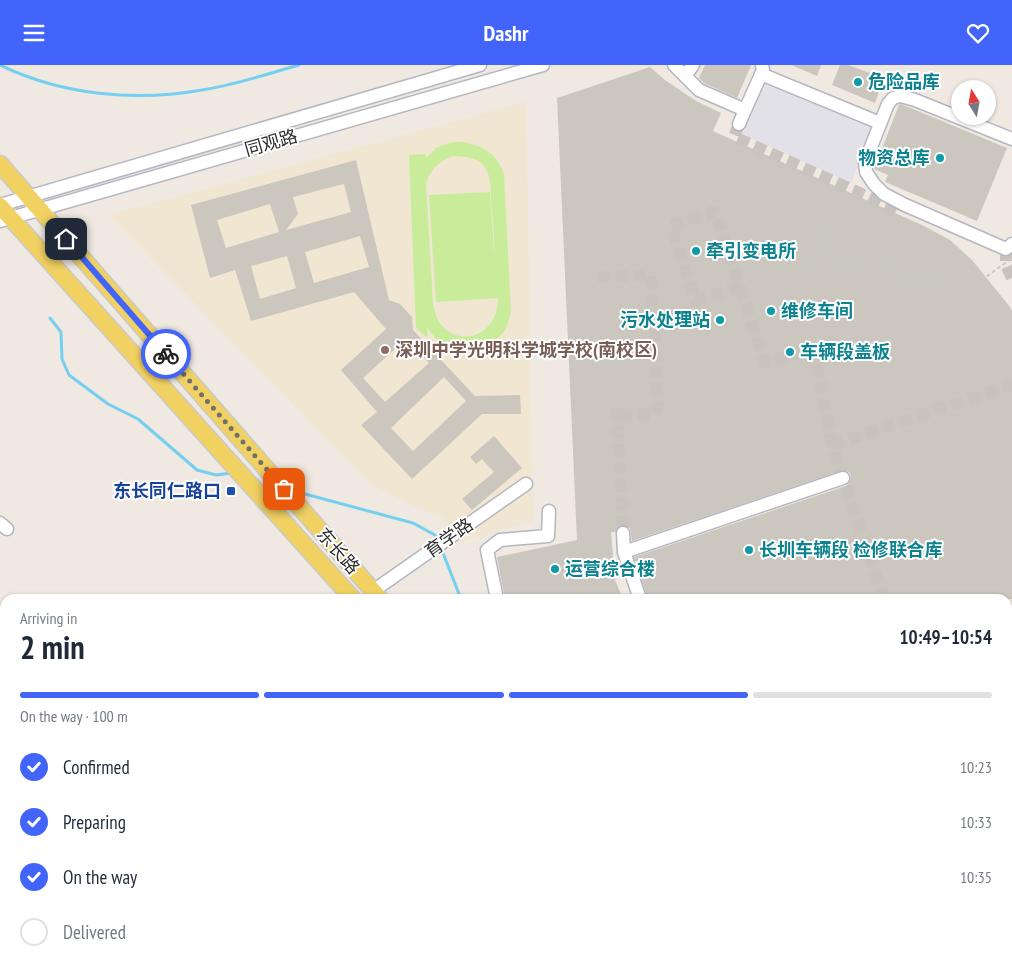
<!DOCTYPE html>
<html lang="en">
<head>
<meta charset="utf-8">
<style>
  body { margin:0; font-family:"PT Sans Narrow","Noto Sans SC",sans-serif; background:#f2f2f3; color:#1f2937; height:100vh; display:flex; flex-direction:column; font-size:19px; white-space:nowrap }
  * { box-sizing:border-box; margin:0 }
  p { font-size:16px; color:#747a83 }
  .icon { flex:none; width:28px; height:28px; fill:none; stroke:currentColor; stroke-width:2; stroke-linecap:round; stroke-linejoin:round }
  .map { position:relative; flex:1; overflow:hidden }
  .details { position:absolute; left:0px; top:529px; width:1012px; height:376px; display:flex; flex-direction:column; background:#fff; border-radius:15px 15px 0 0; box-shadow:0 1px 4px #0004 }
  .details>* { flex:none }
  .needle { width:32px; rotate:349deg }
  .controls { position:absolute; left:951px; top:15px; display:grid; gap:10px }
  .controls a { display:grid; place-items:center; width:45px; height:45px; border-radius:50%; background:#fff; box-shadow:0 1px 4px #0004; font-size:25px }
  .pin { position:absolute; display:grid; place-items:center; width:42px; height:42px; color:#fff; margin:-21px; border-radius:10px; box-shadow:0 2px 8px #0006 }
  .courier { position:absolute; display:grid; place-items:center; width:50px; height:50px; margin:-25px; border:4px solid #4264fb; border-radius:50%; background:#fff; color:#222; box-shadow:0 1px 6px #0007 }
  .headline em { font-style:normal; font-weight:600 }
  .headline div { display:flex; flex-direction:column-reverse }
  .headline { display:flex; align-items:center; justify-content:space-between; height:85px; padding:0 20px }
  h1 { font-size:32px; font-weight:600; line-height:38px }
  .bar { display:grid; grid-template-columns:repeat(4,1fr); gap:8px 5px; align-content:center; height:60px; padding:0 20px }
  .bar i { height:6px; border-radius:4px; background:#e0e1e3 }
  .bar .on { background:#4264fb }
  .bar p { grid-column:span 4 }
  ol { padding:0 20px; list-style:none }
  li { display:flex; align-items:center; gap:15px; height:55px }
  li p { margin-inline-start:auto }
  li .icon { padding:5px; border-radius:50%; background:#4264fb; color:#fff; stroke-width:4 }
  li:last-child { color:#747a83 }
  li i { width:28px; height:28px; border:2px solid #e0e1e3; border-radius:50% }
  header { display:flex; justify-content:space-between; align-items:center; height:65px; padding:0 20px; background:#4264fb; color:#fff; font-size:22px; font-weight:600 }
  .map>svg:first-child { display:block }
</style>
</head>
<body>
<header><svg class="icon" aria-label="menu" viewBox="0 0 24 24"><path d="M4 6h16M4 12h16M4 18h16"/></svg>Dashr<svg class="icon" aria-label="heart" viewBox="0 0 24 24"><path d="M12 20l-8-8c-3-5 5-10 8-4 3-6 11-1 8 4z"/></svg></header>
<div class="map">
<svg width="1012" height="904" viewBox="0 0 1012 904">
  <rect width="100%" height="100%" fill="#efe9e1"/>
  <g fill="#e3e1e8">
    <path d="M766 16 872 59V65L851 118 741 69 761 21Z"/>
    <path d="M5 790V900H283L285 904H0V791Z"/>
  </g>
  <path fill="#f0e6d1" d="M526 37 533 456 455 479 443 453 410 439 370 419 109 150Z"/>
  <path fill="#c9ec9a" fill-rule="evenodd" d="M453 77C475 76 497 86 504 109L511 247C509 253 508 260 505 265 484 293 445 293 427 262L428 273 416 263 409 90 425 89 426 93 436 83ZM452 91C494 91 490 112 492 146 493 160 495 175 494 189L490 127 429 130 436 237 498 233C498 282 438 285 433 238L426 119C430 105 438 97 452 91Z"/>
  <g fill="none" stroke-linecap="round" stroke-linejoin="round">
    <g stroke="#75cff0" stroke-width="3">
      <path d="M0 0C62 30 135 37 202 25 235 20 267 9 299 0"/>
      <path d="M50 253 61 267 62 294 69 310 108 339 138 354 197 405 216 410 232 408"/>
      <path d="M291 422 305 429 413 458 435 470 439 478"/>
      <path d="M441 483 461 534"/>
    </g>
  </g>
  <g fill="#cbc7bf" fill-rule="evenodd">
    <path d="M705 0H751L737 33 704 18 699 13Z"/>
    <path d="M791 0H821L817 11Z"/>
    <path d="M840 0H848L884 13 875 38 832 20Z"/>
    <path d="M650 2 665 15 696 36 721 48 713 66 924 161 950 175 972 195 1010 242 1012 246V534H648L634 492 846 421 849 418 851 411 849 407 844 405 632 476 630 463 623 460 619 461 615 467H611L615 515 623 534H505L497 492 577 475 557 33Z"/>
    <path d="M901 39 1007 83 977 156 885 117 888 110 874 104 899 40Z"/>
    <path d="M356 95 389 235 400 239 412 252 413 265 475 331 520 330 521 349H482L412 414 361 360 377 347 341 305 386 264 354 227 251 256 235 205 210 213 191 140ZM344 119 351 147 286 165 298 149 293 132ZM270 139 279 167 226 183 217 155ZM360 171 369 202 314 218 305 187ZM287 191 296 223 260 234 251 201ZM407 273 429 298 385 337 363 313ZM444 312 466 336 413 386 391 363Z"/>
    <path d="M494 371 522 403 472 445 462 434 494 407 482 394 476 399 470 392Z"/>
  </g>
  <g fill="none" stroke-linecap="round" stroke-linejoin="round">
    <g stroke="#c8c4bd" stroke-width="12" stroke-dasharray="12 6" stroke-linecap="butt">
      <path d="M739 59 734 72 902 147 905 140"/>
      <path d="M1006 184V200L1012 213"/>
      <path d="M598 212 651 210 658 338 655 349 618 350"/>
      <path d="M740 221 696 236 671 161 715 146 765 298 811 284 818 305 832 380 884 534"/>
      <path d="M617 343 623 468"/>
      <path d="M832 380 1012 320"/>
      <path d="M1008 831 1012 830"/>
    </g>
    <defs>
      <g id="minor">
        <path d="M674 0 699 25 745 45 763 5 762 0"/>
        <path d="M761 9 880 58"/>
        <path d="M685 11 693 0"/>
        <path d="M739 59 745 45"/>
        <path d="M1012 74 915 35 901 31 893 33 888 39 865 97 866 107 874 119 884 129 905 140 1006 184 1012 179"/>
        <path d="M0 140 480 0"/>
        <path d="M0 156 543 0"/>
        <path d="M0 458 7 464"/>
        <path d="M623 468 624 487"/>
        <path d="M373 526 526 419"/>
        <path d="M497 534 487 485 500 475 548 471 549 446"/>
        <path d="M640 534 624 487 843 413"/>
        <path d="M0 748 5 747"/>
        <path d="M0 759 5 758"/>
        <path d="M970 900 972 904"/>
      </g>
      <g id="major">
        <path d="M0 99 380 534"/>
        <path d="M0 141 353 534"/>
        <path d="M666 900 669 904"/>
        <path d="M703 900 706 904"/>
      </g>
    </defs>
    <use href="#minor" stroke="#b4b7c1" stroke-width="15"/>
    <use href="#major" stroke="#c9c9c9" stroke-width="19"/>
    <path stroke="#c9c9c9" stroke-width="2" stroke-dasharray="4 2.5" stroke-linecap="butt" d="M762 152 783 161 785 171 783 184C790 196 801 197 811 205L830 159"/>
    <use href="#minor" stroke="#fff" stroke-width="12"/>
    <use href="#major" stroke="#f2d163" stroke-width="16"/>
    <path stroke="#c9c9c9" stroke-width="2" stroke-dasharray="4 2.5" stroke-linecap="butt" d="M818 188 868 207 886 204 922 219 936 220 949 208 960 203 971 207 979 217 1012 193"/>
  </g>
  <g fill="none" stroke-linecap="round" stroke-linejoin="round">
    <path stroke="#726f6d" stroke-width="5" stroke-dasharray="0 9" d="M166 289 284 424"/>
    <path stroke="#4264fb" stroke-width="6" d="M66 174 166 289"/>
  </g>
  <g fill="#0f9aa8" stroke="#fff" stroke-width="2">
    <circle cx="858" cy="17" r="5"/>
    <circle cx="940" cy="93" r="5"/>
    <circle cx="696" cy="186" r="5"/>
    <circle cx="771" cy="246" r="5"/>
    <circle cx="720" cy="255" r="5"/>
    <circle cx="790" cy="287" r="5"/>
    <circle cx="749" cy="485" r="5"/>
    <circle cx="555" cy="504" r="5"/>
  </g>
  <circle fill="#8d6e63" stroke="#fff" stroke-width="2" cx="385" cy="285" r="5"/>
  <rect fill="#1a4fb4" stroke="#fff" stroke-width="2" x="226" y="421" width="10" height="10" rx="2.5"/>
  <g text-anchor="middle" stroke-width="4" stroke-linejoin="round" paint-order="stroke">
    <g font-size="18" font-weight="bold" fill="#0d838f" stroke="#fff" text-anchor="start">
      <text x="868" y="23">危险品库</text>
      <text x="930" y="99" text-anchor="end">物资总库</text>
      <text x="706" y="192">牵引变电所</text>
      <text x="781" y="252">维修车间</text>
      <text x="710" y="261" text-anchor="end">污水处理站</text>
      <text x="800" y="293">车辆段盖板</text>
      <text x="759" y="491">长圳车辆段 检修联合库</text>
      <text x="565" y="510">运营综合楼</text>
    </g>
    <g font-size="18" fill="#2e2e2e" stroke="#fff">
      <text transform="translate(271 78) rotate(-16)" y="6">同观路</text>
      <text transform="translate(449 473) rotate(-35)" y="6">育学路</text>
      <text transform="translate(338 486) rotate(49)" y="6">东长路</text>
    </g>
    <g font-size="18" font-weight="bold" fill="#785e54" stroke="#fff" text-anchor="start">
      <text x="395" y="291">深圳中学光明科学城学校(南校区)</text>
    </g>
    <g font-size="18" font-weight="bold" fill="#164399" stroke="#fff" text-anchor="end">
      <text x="221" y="432">东长同仁路口</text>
    </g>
  </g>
</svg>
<div class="controls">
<a><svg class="needle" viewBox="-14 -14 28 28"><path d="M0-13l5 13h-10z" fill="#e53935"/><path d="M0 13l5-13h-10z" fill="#747a83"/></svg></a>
</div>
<div class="pin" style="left:284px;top:424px;background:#ea580c"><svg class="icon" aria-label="bag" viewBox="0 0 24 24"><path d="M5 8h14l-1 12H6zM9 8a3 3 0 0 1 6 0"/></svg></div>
<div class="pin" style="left:66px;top:174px;background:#1f2937"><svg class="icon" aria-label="home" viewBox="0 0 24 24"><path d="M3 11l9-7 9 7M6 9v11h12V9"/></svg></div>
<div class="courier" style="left:166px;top:289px"><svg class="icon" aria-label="bike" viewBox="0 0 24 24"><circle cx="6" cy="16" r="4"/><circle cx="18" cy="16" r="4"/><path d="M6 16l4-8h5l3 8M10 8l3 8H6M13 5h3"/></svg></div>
<section class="details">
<div class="headline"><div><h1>2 min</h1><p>Arriving in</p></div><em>10:49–10:54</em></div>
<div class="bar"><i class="on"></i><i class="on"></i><i class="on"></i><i></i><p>On the way · 100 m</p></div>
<ol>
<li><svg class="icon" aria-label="check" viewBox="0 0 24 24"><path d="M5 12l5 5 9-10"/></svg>Confirmed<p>10:23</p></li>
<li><svg class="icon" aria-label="check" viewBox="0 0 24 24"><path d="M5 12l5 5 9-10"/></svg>Preparing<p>10:33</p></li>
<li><svg class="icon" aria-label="check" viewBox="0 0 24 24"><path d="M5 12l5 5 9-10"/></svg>On the way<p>10:35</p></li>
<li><i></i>Delivered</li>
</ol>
</section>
</div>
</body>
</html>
